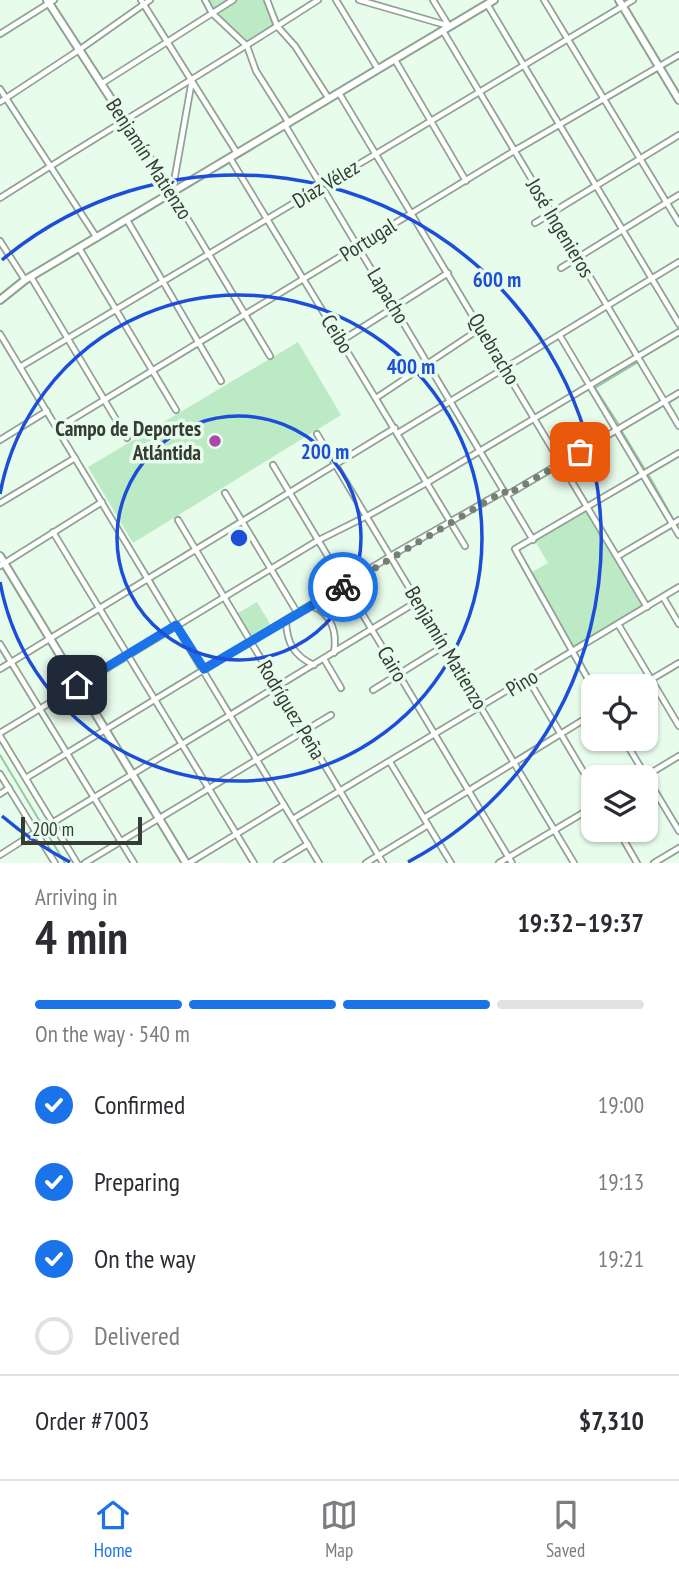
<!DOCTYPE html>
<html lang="en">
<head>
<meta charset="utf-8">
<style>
  body { margin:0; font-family:"PT Sans Narrow",sans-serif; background:#f7f7f7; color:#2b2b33; height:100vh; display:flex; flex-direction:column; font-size:26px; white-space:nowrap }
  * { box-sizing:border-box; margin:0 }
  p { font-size:23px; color:#7c7c81 }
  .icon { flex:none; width:38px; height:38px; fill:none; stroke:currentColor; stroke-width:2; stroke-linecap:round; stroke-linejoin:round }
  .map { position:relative; height:863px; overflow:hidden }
  .drawer { display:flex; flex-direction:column; background:#fff; flex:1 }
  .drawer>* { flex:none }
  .controls { position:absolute; left:581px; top:674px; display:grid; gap:14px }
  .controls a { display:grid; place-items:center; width:77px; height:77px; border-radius:14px; background:#fff; box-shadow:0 2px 5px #0004; font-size:35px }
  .scale { position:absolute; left:21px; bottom:18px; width:121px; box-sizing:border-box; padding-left:7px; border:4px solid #353c36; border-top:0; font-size:19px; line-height:24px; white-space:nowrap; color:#353c36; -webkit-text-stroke:5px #e8fcec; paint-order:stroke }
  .pin { position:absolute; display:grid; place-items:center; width:60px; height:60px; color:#fff; margin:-30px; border-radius:14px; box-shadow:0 4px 10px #0006 }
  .courier { position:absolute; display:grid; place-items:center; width:70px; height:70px; margin:-35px; border:5px solid #1a73e8; border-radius:50%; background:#fff; color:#222; box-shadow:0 2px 9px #0007 }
  .overview em { font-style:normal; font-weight:600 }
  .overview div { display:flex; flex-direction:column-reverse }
  .overview { display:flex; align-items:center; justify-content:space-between; height:119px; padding:0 35px }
  h1 { font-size:46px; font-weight:600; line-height:52px }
  .bar { display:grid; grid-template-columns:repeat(4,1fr); gap:10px 7px; align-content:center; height:84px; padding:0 35px }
  .bar i { height:9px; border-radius:5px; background:#e1e1e2 }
  .bar .on { background:#1a73e8 }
  .bar p { grid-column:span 4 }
  .line { display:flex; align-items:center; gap:18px; padding:0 35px; border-top:2px solid #e1e1e2 }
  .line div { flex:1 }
  ol { padding:0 35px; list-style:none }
  li { display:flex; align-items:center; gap:21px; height:77px }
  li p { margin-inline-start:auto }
  li .icon { padding:7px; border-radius:50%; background:#1a73e8; color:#fff; stroke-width:4 }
  li:last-child { color:#7c7c81 }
  li i { width:38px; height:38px; border:4px solid #e1e1e2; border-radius:50% }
  .dock { display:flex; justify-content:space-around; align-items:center; height:98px; border-top:2px solid #e1e1e2; background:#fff; font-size:19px; color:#7c7c81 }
  .dock a { display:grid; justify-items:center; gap:4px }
  .dock .on { color:#1a73e8 }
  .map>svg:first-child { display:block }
</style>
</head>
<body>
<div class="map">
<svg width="679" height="863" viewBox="0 0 679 863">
  <rect width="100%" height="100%" fill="#e8fcec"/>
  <g fill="#bceac5">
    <path d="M205 0H267L277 26 247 46 213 13Z"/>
    <path d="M298 342 341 415 133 543 88 467Z"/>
    <path d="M586 512 589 513 644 605 575 648 532 572 548 563 535 541Z"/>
    <path d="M257 602 272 627 253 638 238 613Z"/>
  </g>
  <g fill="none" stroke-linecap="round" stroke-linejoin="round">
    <g stroke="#9ac7a2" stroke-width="2">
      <path d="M619 425 595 388 638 362"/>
      <path d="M621 430 644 468"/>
      <path d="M648 474 672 517"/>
      <path d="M678 526 679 527"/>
      <path d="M0 755 65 863"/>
    </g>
    <defs>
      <g id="street">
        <path d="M141 0 237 153"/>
        <path d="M205 0 212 13 247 46 256 71 289 123"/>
        <path d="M267 0 277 26 295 46 329 99"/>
        <path d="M336 0 378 69"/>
        <path d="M359 0 449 26"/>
        <path d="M433 0 449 26"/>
        <path d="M544 0 679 223"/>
        <path d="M487 4 679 324"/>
        <path d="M443 31 679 426"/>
        <path d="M0 34 54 0"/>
        <path d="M395 60 466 181"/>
        <path d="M192 80 172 193 270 356"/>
        <path d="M101 84 233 0"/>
        <path d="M0 89 97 238"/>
        <path d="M339 93 647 607"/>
        <path d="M0 102 79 50 150 0"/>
        <path d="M285 125 533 540"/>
        <path d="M230 158 465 546"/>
        <path d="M0 198C105 131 213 68 318 0"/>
        <path d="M127 220 221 381"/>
        <path d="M535 223 679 135"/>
        <path d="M0 241 25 280"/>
        <path d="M79 248 176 410"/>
        <path d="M561 268 679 195"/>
        <path d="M31 277 127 438"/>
        <path d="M0 334 319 863"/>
        <path d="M560 336 679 535"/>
        <path d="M341 341 448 273"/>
        <path d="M20 367 633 0"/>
        <path d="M376 398 481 328"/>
        <path d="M58 428 514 151 679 55"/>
        <path d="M398 433 679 262"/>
        <path d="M317 434 574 863"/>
        <path d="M0 440 47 411"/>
        <path d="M273 465 512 863"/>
        <path d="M225 493 298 614"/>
        <path d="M507 495 679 393"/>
        <path d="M0 503 75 458"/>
        <path d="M178 520 383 863"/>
        <path d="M53 532 254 863"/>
        <path d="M618 556 679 520"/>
        <path d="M0 566 102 502"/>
        <path d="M663 597 679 624"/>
        <path d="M312 606C333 614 337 634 334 653"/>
        <path d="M286 622C287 643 294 656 314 665"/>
        <path d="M618 624 679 726"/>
        <path d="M0 644 134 863"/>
        <path d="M324 659 341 688"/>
        <path d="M0 669 395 428"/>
        <path d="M528 679 593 788"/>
        <path d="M640 686 679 663"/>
        <path d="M593 688 515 549 679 453"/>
        <path d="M373 690 444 646"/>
        <path d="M0 733 317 541 371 514 428 482 679 332"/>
        <path d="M0 736 77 863"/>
        <path d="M623 738 679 831"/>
        <path d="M390 762 451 863"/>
        <path d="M0 774 55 863"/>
        <path d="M644 777 679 756"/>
        <path d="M26 778 399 551 504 491"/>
        <path d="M0 794 9 788"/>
        <path d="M424 818 593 714"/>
        <path d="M293 819 679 587"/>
        <path d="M52 823 418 601"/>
        <path d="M618 830 637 863"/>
        <path d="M0 855 36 832"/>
        <path d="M85 863 331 715"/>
        <path d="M189 863 284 805"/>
        <path d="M277 863 308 844"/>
        <path d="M366 863 428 825"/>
        <path d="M499 863 593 807"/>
        <path d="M654 863 679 848"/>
      </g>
      <g id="secondary">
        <path d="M47 0 172 193"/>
        <path d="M619 0 679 100"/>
        <path d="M0 300 25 280 494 0"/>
        <path d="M0 556 186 863"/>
      </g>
    </defs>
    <use href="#street" stroke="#90a293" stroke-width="8"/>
    <use href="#secondary" stroke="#90a293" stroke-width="10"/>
    <use href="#street" stroke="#fff" stroke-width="4.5"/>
    <use href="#secondary" stroke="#fff" stroke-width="6"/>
  </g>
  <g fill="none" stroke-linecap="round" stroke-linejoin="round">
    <path stroke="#747f76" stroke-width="7" stroke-dasharray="0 12.6" d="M343 587 504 491 507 495 580 452"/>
    <path stroke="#1a73e8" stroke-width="9" d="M77 685 176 625 204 669 343 587"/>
  </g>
  <g fill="none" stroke="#1d4ed8" stroke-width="3.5">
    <circle cx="239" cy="538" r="122"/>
    <path d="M0 494A243 243 0 1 1 0 582"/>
    <path d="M70 862A365 365 0 0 1 2 816M2 260A365 365 0 1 1 408 862"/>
  </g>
  <circle fill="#ac47ab" stroke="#e8fcec" stroke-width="2.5" cx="215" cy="441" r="7"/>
  <g text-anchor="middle" stroke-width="7" stroke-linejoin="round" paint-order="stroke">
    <g font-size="21" fill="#353c36" stroke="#e8fcec">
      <text transform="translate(149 159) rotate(57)" y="7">Benjamín Matienzo</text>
      <text transform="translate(326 184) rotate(-31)" y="7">Díaz Vélez</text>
      <text transform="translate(560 228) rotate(59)" y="7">José Ingenieros</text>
      <text transform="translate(368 240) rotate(-32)" y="7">Portugal</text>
      <text transform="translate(388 296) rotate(59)" y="7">Lapacho</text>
      <text transform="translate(337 334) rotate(58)" y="7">Ceibo</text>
      <text transform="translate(494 349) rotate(59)" y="7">Quebracho</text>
      <text transform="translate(446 648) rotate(59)" y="7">Benjamín Matienzo</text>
      <text transform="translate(392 664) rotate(59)" y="7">Cairo</text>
      <text transform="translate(522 683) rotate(-31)" y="7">Pino</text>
      <text transform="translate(291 710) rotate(59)" y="7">Rodríguez Peña</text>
    </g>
    <g font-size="21" font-weight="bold" fill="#353c36" stroke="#e8fcec" text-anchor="end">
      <text x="201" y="436">Campo de Deportes<tspan x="201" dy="24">Atlántida</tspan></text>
    </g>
  </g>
  <circle cx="239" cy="538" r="10" fill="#1d4ed8" stroke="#e8fcec" stroke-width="3.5"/>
  <g font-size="21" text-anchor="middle" font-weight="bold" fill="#1d4ed8" stroke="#e8fcec" stroke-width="7" stroke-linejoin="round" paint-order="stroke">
    <text x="497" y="287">600 m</text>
    <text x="411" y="374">400 m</text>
    <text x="325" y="459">200 m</text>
  </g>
</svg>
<div class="controls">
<a><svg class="icon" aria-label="locate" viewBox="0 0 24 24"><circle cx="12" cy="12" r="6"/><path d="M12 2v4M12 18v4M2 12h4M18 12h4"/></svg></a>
<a><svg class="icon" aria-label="layers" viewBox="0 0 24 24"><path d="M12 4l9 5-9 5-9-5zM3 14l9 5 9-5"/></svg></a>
</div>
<div class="scale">200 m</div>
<div class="pin" style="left:580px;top:452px;background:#ea580c"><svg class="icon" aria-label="bag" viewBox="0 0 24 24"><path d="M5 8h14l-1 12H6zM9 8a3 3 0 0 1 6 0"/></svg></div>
<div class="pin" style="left:77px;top:685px;background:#1f2937"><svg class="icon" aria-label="home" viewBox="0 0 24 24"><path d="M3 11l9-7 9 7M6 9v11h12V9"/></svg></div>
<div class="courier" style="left:343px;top:587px"><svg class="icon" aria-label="bike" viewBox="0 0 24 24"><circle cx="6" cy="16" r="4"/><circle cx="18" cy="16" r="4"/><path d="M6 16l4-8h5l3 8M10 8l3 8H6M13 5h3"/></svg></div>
</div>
<section class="drawer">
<div class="overview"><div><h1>4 min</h1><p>Arriving in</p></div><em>19:32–19:37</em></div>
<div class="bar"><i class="on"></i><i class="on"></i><i class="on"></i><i></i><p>On the way · 540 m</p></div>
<ol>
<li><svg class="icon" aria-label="check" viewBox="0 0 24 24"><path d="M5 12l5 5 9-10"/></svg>Confirmed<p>19:00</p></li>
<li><svg class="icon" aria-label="check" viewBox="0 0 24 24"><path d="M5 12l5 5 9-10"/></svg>Preparing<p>19:13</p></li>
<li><svg class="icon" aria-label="check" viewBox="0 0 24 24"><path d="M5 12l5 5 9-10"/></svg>On the way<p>19:21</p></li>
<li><i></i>Delivered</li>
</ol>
<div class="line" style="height:91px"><div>Order #7003</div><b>$7,310</b></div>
</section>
<nav class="dock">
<a class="on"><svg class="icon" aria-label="home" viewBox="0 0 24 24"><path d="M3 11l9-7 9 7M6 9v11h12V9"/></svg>Home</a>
<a><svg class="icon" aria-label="map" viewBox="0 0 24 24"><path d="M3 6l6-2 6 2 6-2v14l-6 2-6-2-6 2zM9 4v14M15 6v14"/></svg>Map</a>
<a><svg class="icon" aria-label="saved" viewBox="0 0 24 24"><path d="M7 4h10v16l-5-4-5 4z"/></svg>Saved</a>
</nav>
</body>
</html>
